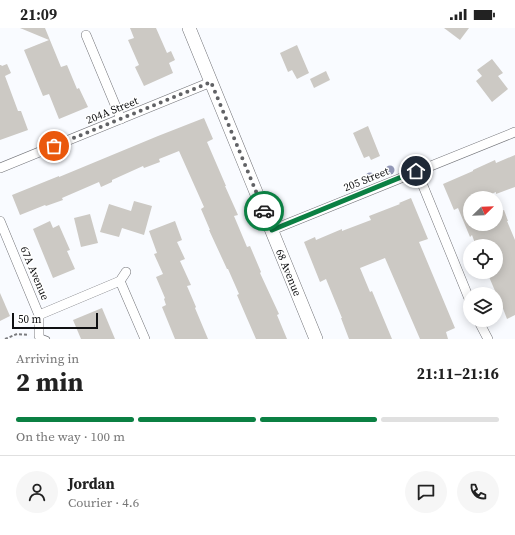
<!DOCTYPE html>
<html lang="en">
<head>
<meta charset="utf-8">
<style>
  body { margin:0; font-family:"Source Serif 4",serif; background:#f6f6f6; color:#222; height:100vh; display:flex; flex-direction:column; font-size:15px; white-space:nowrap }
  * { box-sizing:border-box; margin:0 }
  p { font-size:13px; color:#767676 }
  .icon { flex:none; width:22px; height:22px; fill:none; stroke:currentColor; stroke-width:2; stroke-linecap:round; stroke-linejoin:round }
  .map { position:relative; height:311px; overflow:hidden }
  .panel { display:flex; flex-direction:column; background:#fff; flex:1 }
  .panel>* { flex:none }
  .needle { width:26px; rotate:67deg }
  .fabs { position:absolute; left:463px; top:163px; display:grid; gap:8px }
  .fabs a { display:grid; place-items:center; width:40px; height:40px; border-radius:50%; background:#fff; box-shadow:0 2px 10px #0003; font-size:20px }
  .scale { position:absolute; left:12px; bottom:10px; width:86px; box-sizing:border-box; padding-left:4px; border:2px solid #0f1012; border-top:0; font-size:11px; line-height:14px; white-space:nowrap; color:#0f1012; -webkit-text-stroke:3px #fff; paint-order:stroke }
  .pin { position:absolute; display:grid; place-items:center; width:34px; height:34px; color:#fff; margin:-17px; border:2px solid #fff; border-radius:50%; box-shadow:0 1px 4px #0007 }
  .courier { position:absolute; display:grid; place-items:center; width:40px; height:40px; margin:-20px; border:3px solid #0b8043; border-radius:50%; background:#fff; color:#222; box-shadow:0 1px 5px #0007 }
  .summary em { font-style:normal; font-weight:700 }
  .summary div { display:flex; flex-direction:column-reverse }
  .summary { display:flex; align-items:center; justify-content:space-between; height:68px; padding:0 16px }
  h1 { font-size:26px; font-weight:700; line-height:30px }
  .bar { display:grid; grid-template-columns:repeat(4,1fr); gap:6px 4px; align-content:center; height:48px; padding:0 16px }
  .bar i { height:5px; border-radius:3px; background:#e0e0e0 }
  .bar .active { background:#0b8043 }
  .bar p { grid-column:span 4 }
  .line { display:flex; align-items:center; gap:10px; padding:0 16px; border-top:1px solid #e0e0e0 }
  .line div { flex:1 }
  .round { display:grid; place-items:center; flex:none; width:42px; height:42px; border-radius:21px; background:#f6f6f6 }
  .status { display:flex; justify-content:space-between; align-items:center; height:28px; padding:0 20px; background:#fff; direction:ltr }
  .status svg { height:11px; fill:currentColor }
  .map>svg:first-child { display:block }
</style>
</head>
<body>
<div class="status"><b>21:09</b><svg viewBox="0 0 49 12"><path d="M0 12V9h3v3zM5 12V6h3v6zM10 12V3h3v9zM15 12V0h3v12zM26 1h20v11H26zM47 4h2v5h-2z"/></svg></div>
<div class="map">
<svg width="515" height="311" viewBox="0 0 515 311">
  <rect width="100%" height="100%" fill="#f9fbff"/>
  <g fill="#ccc9c4">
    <path d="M20 0H45L61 39 67 37 77 61 79 60 88 79 59 91 49 66 43 68 24 22 49 12Z"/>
    <path d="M130 0H156L167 25 171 23 175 32 169 35 173 45 144 58 135 39 139 37 128 12 134 10Z"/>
    <path d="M444 0H469L460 12Z"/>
    <path d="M297 17 309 45 297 51 292 42 288 44 280 25Z"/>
    <path d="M492 31 503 45 498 48 508 61 492 74 476 53 482 48 477 42Z"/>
    <path d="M7 36 11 45 5 48 18 83H21L28 102 0 112V37H1L2 38Z"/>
    <path d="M326 43 330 52 314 60 310 51Z"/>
    <path d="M204 90 213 111 207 114 226 158H225L238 187 234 188 247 219 250 218 261 244 260 245 279 286 277 287 287 311H256L246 288 237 267 239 266 228 241H227L209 202H210L201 181 204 179 179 123 159 131 160 134 144 140 143 138 112 152V154L101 159 99 154 62 170 63 172 46 178 45 177 20 187 12 167 59 148V149L158 108Z"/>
    <path d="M368 98 380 128 371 132 369 128 364 130 353 105Z"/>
    <path d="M515 127V159L496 166V164L482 170H470V196H496V185L504 182 508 193H507L515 212V287L507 291 499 270H498L487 244H496V218H476L472 207 470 209 458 180 454 182 443 156 473 143V142L495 132 496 135Z"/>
    <path d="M411 170 428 211 419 214 455 300 446 304 448 311H420L385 230 360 240 370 264 372 263 392 311H349L341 290H342L326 251 320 254 304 214 315 209 316 212 342 201V203L371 192 369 188 400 176 399 175Z"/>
    <path d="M134 173 152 178 144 207 122 200 119 209 100 204 109 176 131 183Z"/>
    <path d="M90 186 98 215 81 219 74 190Z"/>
    <path d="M50 193 53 200 59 197 70 222 67 223 75 241 53 250 33 201Z"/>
    <path d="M175 193 182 212 177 214 185 231 180 233 191 257 187 258 196 279 195 280 208 311H175L162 279 166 277 164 271 165 270 156 249 163 246 154 226 157 225 149 203Z"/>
    <path d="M0 265 10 288 0 293Z"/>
    <path d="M102 280 115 311H81L73 292Z"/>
  </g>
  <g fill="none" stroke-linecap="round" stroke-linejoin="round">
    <defs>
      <path id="lane" d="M39 308 47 311"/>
      <g id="street">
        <path d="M86 7 121 91"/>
        <path d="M0 140 211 54"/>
        <path d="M417 143 470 273"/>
        <path d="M0 193 39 287V308"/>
        <path d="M272 202 515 104"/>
        <path d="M120 253 145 311"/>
        <path d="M120 253 126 244"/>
        <path d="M39 287 120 253"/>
        <path d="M478 292 488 311"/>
      </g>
      <g id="secondary">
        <path id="s1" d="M189 0 316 311"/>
      </g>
    </defs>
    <use href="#lane" stroke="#74757a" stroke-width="6"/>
    <use href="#street" stroke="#74757a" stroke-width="10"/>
    <use href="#secondary" stroke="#74757a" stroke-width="14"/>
    <path stroke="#7a7b7e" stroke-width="2" stroke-dasharray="3 2" stroke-linecap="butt" d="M5 311 17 306 29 307"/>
    <use href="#lane" stroke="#fff" stroke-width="4.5"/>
    <use href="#street" stroke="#fff" stroke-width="9"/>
    <use href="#secondary" stroke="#fff" stroke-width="13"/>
  </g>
  <g fill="#9297b6">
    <circle cx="390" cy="142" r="4.5"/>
    <circle cx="370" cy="149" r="4.5"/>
    <circle cx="351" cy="158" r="4.5"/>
  </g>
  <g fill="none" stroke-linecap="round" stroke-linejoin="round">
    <path stroke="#616265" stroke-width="4" stroke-dasharray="0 7.2" d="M54 118 211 54 264 183"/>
    <path stroke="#0b8043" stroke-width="5" d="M264 183 272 202 416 143"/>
  </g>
  <g text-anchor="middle" stroke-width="3" stroke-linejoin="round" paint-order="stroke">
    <g font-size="11" fill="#0f1012" stroke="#fff">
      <text transform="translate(112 82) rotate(-22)" y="4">204A Street</text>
      <text transform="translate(366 151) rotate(-22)" y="4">205 Street</text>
      <text dy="4" stroke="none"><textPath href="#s1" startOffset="264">68 Avenue</textPath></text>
      <text transform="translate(35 245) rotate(67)" y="4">67A Avenue</text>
    </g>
  </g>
</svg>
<div class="fabs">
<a><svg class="needle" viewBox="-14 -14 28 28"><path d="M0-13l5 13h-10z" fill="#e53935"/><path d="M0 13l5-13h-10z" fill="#767676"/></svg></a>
<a><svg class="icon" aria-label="locate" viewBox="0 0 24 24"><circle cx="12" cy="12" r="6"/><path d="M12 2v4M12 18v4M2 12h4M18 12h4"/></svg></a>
<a><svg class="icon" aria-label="layers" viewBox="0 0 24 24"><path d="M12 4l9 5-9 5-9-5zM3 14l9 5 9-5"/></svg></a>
</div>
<div class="scale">50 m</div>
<div class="pin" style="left:54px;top:118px;background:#ea580c"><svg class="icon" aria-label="bag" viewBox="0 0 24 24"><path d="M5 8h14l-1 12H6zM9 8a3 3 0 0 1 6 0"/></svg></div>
<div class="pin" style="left:416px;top:143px;background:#1f2937"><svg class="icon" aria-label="home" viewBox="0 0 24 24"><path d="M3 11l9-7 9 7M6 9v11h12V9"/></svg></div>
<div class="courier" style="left:264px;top:183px"><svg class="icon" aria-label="car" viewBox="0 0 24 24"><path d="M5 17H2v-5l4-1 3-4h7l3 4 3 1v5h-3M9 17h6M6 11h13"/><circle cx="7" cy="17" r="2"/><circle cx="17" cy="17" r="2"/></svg></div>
</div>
<section class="panel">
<div class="summary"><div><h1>2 min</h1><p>Arriving in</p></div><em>21:11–21:16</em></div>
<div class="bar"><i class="active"></i><i class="active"></i><i class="active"></i><i></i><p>On the way · 100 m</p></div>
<div class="line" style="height:72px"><a class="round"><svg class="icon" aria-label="person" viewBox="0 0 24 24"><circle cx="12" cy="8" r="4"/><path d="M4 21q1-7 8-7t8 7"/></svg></a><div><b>Jordan</b><p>Courier · 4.6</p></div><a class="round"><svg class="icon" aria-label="chat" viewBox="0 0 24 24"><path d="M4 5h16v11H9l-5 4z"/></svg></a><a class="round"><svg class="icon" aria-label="phone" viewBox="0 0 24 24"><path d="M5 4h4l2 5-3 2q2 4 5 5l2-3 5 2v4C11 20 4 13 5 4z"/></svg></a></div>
</section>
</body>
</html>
